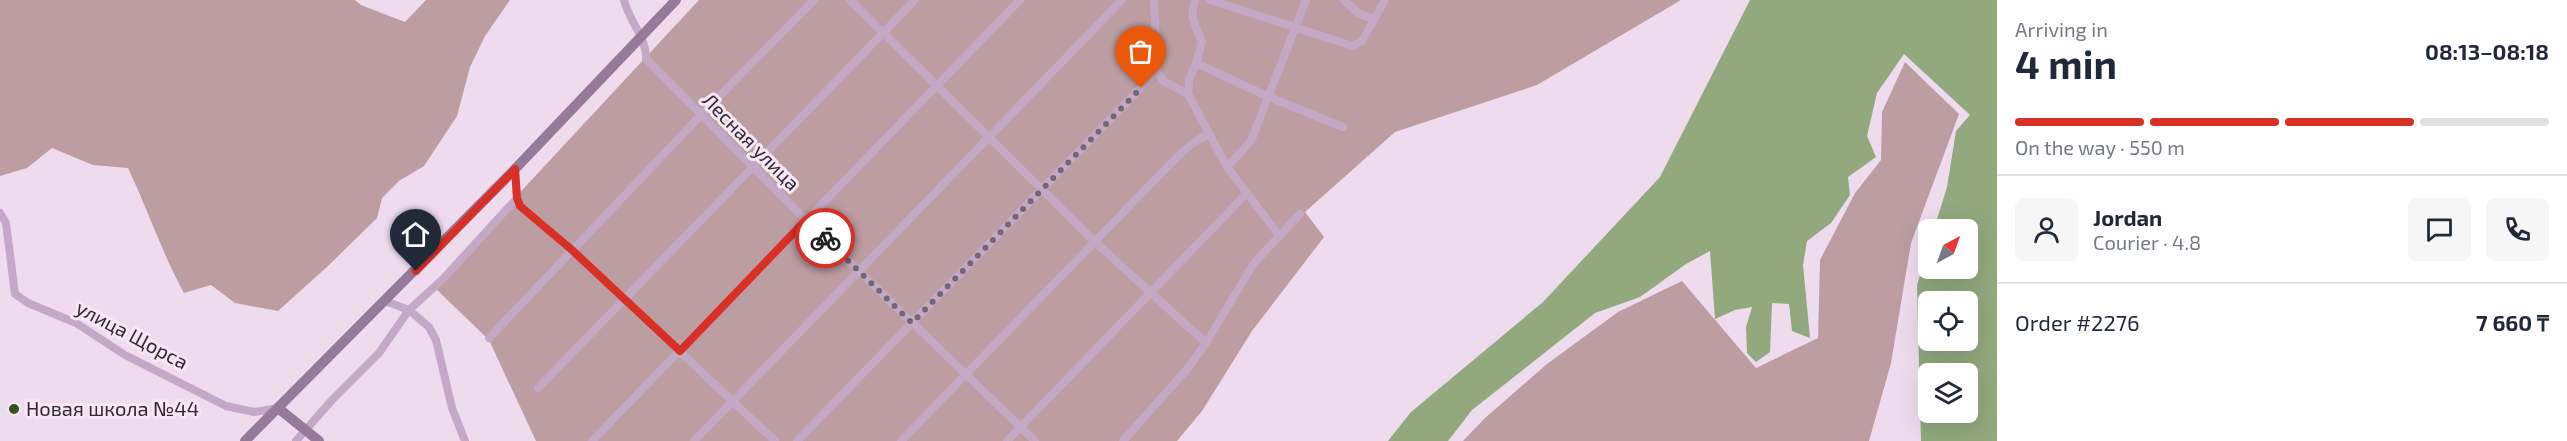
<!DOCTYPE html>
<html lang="en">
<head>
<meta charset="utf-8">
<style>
  body { margin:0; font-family:"Exo 2",sans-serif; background:#f6f6f7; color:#1f2937; height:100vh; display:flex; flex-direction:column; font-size:22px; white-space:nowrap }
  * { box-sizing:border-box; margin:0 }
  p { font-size:20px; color:#747a83 }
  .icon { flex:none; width:33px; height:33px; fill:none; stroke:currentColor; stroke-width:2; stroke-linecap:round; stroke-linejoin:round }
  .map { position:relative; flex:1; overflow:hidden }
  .drawer { display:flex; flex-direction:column; background:#fff; width:570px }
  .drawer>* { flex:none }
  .needle { width:39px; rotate:41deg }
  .fabs { position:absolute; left:1918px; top:219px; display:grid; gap:12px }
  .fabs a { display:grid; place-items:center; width:60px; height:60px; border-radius:9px; background:#fff; box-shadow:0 6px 24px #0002; font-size:30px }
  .pin { position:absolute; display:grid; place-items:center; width:51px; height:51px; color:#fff; margin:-62px -26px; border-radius:50% 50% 50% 0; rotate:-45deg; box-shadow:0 0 6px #0007 }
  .pin .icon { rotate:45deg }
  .courier { position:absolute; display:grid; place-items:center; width:60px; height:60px; margin:-30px; border:4px solid #d93025; border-radius:50%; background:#fff; color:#222; box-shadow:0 2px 8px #0007 }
  .headline em { font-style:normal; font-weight:700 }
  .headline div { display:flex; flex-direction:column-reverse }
  .headline { display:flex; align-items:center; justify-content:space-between; height:102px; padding:0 18px }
  h1 { font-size:39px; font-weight:700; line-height:45px }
  .bar { display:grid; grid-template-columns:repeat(4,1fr); gap:9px 6px; align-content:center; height:72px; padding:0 18px }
  .bar i { height:8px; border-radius:4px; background:#e0e1e3 }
  .bar .on { background:#d93025 }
  .bar p { grid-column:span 4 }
  .line { display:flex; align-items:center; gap:15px; padding:0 18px; border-top:2px solid #e0e1e3 }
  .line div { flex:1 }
  .round { display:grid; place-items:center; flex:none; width:63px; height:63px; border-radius:9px; background:#f6f6f7 }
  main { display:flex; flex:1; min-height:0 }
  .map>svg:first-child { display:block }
</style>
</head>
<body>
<main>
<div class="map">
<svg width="1997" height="441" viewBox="0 0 1997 441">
  <rect width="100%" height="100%" fill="#efdbee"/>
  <g fill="#bc9da2">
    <path d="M0 0H355L361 5 405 22 426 0H510L485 36 470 67 457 116 424 166 399 181 382 198 377 218 328 266 278 311 235 303 211 285 184 293C162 253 148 210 128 168L93 165 52 148 27 168 0 176Z"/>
    <path d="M699 0H1681L1537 85 1395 132 1305 212 1324 237 1252 331 1202 411 1177 441H536L489 340 433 286Z"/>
    <path d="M1905 62 1959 114 1911 243 1891 363 1869 441H1463L1485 418 1547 364 1618 312 1682 281 1756 368 1818 338 1820 260 1855 193 1881 160 1882 112Z"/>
  </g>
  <path fill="#91a97d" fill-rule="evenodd" d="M1750 0H1997V441H1921L1917 285 1929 246V268H1968V230L1934 229 1947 187 1956 131 1970 115 1904 54 1877 93 1867 136 1876 157 1848 177 1850 195 1831 223 1807 241 1803 265 1810 338 1792 331 1789 304 1772 303 1770 352 1756 362 1747 353 1746 327 1752 307 1735 310 1715 319 1710 251 1686 264 1640 297 1595 313 1472 410 1448 441H1388L1411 412 1543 302 1660 177ZM1929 302H1968V340H1929ZM1929 374H1968V412H1929Z"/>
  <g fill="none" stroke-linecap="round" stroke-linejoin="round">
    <g stroke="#c4a9c6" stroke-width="8">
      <path d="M624 0C629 21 647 38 646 59L806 220 1035 441"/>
      <path d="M850 0 1095 242 1206 343"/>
      <path d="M1154 0 1157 71 1163 81 1188 94 1227 167 1279 235"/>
      <path d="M1195 0C1189 17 1196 27 1202 42L1196 63"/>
      <path d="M1210 0 1353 46 1362 41 1385 0"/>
      <path d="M1344 0 1358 13 1374 20"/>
      <path d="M1188 94 1189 80 1196 63 1269 97 1343 127"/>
      <path d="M1227 167 1251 141 1306 0"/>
      <path d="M515 169 517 198 520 206 572 250 775 441"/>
      <path d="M0 213 6 223 15 294 28 303 76 323 125 355 226 406 254 412 278 408"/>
      <path d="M385 301 409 310 429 327 436 340 452 408 465 441"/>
      <path d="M489 338 701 115 814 0"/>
      <path d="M538 388 915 0"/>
      <path d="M296 441 332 400 379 353 409 310 443 279 517 198"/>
      <path d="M592 441 1020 0"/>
      <path d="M694 441 1122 0"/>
      <path d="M797 441 1157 71"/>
      <path d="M901 441 1179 155 1193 143 1208 134"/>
      <path d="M1007 441 1246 194"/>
      <path d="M1123 441 1188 368 1206 343 1254 263 1300 214"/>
    </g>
    <g stroke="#957a99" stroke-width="10">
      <path d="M278 408 319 441"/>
      <path d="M245 441 515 169 676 0"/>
    </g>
  </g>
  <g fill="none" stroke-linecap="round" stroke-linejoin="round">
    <path stroke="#746774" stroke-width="6" stroke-dasharray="0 10.8" d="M825 238 912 323 1141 88"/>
    <path stroke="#d93025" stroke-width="8" d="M416 271 515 169 517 198 520 206 572 250 680 351 806 220 825 238"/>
  </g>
  <circle fill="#365022" stroke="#f7e7f6" stroke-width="2" cx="14" cy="409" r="6"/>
  <g text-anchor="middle" stroke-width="6" stroke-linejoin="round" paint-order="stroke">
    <g font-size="20" fill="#312833" stroke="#f7e7f6">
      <text transform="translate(751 142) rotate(45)" y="7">Лесная улица</text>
      <text transform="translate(132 335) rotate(28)" y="7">улица Щорса</text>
    </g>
    <g font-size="20" fill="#312833" stroke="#f7e7f6" text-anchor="start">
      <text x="26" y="416">Новая школа №44</text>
    </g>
  </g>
</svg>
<div class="fabs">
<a><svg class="needle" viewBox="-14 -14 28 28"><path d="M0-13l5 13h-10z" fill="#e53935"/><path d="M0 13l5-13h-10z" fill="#747a83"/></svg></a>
<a><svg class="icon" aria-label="locate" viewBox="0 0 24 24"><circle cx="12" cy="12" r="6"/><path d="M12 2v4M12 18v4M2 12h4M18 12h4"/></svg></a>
<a><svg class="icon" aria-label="layers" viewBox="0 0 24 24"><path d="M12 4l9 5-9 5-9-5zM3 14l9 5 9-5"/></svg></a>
</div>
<div class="pin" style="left:1141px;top:88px;background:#ea580c"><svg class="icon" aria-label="bag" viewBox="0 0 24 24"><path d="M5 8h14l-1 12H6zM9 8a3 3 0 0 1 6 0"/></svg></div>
<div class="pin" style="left:416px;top:271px;background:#1f2937"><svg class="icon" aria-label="home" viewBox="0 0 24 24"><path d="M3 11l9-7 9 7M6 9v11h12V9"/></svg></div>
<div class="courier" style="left:825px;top:238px"><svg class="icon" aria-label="bike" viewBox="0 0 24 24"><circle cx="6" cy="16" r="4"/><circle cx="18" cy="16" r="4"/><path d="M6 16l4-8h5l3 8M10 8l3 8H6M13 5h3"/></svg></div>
</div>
<section class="drawer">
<div class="headline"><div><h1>4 min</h1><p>Arriving in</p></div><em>08:13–08:18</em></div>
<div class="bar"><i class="on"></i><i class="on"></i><i class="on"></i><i></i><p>On the way · 550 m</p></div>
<div class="line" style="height:108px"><a class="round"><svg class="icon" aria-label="person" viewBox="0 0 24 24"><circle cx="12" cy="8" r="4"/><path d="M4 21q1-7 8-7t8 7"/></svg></a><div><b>Jordan</b><p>Courier · 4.8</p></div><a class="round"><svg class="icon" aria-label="chat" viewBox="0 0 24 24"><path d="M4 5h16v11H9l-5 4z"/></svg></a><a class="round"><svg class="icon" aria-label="phone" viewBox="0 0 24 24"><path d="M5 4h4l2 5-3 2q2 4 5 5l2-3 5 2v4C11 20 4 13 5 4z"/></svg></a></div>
<div class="line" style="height:78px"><div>Order #2276</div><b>7 660 ₸</b></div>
</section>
</main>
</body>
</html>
